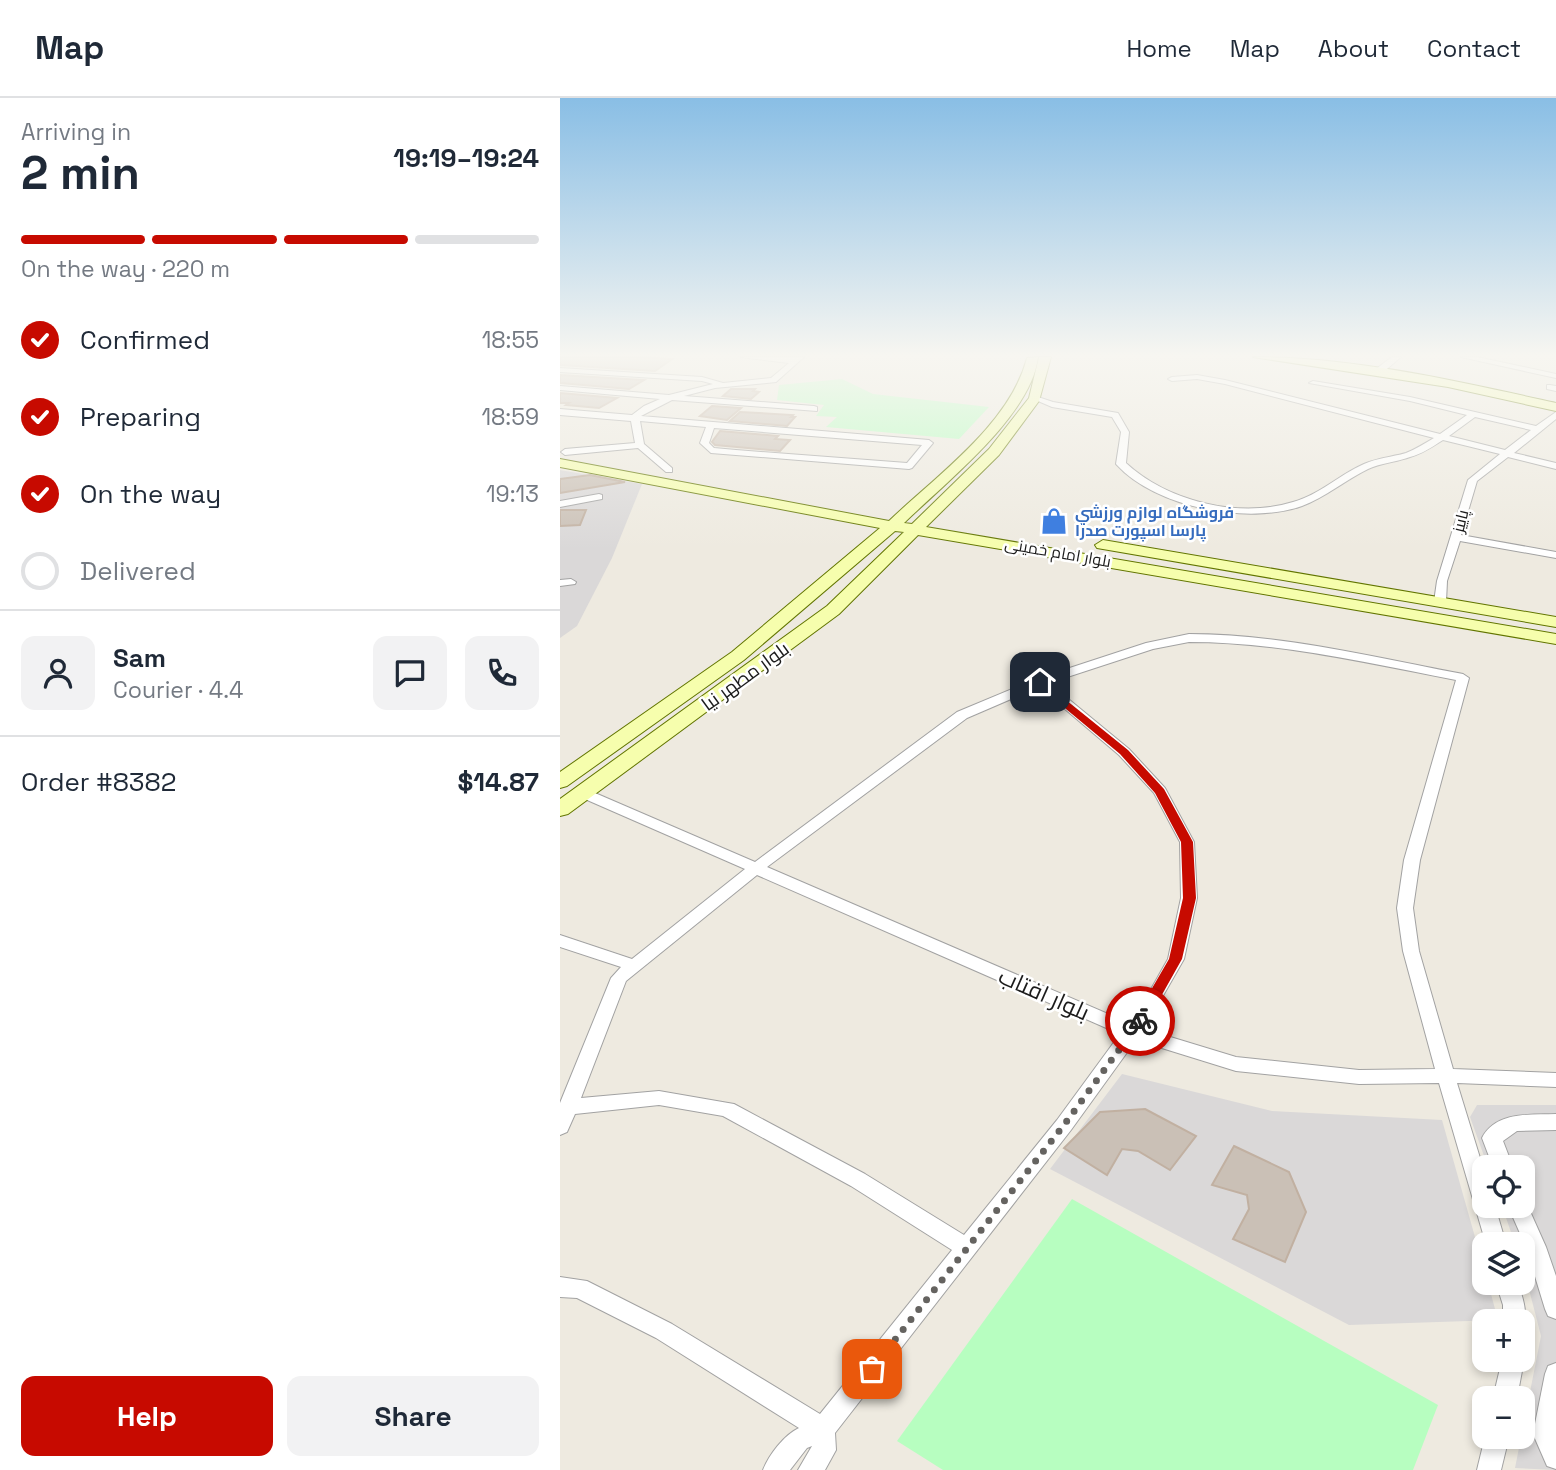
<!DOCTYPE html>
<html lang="en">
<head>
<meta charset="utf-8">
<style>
  body { margin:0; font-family:"Space Grotesk",Cairo,sans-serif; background:#f2f2f3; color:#1f2937; height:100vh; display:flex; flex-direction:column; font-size:26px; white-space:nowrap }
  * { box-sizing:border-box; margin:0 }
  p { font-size:23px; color:#747a83 }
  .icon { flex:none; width:38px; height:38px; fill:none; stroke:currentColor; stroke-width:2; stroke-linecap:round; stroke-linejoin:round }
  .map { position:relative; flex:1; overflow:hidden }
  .side { display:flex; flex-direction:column; background:#fff; width:560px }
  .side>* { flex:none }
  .fabs { position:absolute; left:912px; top:1057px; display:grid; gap:14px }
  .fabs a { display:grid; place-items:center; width:63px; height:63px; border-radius:14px; background:#fff; box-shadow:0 4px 10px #0003; font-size:35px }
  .pin { position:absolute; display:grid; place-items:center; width:60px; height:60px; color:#fff; margin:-30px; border-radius:14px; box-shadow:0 4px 10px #0006 }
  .courier { position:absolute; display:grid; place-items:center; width:70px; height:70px; margin:-35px; border:5px solid #c70a00; border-radius:50%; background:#fff; color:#222; box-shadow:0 2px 9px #0007 }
  .summary em { font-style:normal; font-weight:600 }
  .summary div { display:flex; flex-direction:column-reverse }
  .summary { display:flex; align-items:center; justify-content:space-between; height:119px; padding:0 21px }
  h1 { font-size:46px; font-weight:600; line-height:52px }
  .bar { display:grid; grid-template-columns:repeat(4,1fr); gap:10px 7px; align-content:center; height:84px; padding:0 21px }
  .bar i { height:9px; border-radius:5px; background:#e0e1e3 }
  .bar .selected { background:#c70a00 }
  .bar p { grid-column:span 4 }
  .line { display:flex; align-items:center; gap:18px; padding:0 21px; border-top:2px solid #e0e1e3 }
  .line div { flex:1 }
  .round { display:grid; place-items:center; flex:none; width:74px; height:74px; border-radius:14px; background:#f2f2f3 }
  ol { padding:0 21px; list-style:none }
  li { display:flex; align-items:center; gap:21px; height:77px }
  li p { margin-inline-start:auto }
  li .icon { padding:7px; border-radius:50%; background:#c70a00; color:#fff; stroke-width:4 }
  li:last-child { color:#747a83 }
  li i { width:38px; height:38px; border:4px solid #e0e1e3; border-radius:50% }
  .cta { display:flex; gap:14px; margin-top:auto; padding:14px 21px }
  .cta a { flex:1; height:80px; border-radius:14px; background:#c70a00; color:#fff; font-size:28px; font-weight:600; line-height:80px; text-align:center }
  .cta a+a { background:#f2f2f3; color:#1f2937 }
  header { display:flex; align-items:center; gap:42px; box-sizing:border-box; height:98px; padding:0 35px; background:#fff; border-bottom:2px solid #e0e1e3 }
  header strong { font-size:33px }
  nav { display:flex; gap:38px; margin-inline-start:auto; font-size:24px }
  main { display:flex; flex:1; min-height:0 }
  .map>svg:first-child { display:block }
</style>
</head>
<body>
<header>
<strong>Map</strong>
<nav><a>Home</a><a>Map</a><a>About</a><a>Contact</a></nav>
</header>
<main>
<section class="side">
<div class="summary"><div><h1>2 min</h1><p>Arriving in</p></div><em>19:19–19:24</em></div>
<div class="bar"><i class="selected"></i><i class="selected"></i><i class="selected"></i><i></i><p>On the way · 220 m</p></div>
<ol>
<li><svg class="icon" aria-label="check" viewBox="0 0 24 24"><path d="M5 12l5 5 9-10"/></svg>Confirmed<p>18:55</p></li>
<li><svg class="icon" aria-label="check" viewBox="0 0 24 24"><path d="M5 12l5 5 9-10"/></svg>Preparing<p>18:59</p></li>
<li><svg class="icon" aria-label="check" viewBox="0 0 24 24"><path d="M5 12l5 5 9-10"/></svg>On the way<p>19:13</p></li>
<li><i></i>Delivered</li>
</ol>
<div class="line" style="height:126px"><a class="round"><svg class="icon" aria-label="person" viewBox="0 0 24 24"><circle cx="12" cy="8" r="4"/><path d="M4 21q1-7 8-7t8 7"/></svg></a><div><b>Sam</b><p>Courier · 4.4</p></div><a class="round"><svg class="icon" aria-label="chat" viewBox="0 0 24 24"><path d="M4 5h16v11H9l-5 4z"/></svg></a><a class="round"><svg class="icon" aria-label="phone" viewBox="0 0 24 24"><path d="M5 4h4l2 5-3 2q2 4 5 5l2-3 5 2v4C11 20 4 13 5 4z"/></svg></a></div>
<div class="line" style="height:91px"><div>Order #8382</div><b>$14.87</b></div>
<div class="cta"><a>Help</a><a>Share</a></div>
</section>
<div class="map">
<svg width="996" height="1372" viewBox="0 0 996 1372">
  <rect width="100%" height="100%" fill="#eeeae0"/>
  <g fill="#dad8d8">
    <path d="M0 372 82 386 52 460 17 528 0 540Z"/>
    <path d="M562 976 712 1013 882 1022 924 1171V1185H928L938 1222 789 1227 490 1071Z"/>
    <path d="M917 1007H996V1372L955 1370 981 1238 963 1168 962 1146H955L942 1108H962V1069H928L910 1019Z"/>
  </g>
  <g fill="#b7fec0">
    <path d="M282 281 313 296 429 309 399 341 266 329 277 319 256 318 264 307 217 302 219 287Z"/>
    <path d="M512 1101 878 1307 853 1372H383L337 1343Z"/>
  </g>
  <g fill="#cac0b6" stroke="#c1b0a1" stroke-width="2">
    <path d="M0 259H79L112 261 95 273 0 267Z"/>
    <path d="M0 277 84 282 69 291 0 285Z"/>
    <path d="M171 291H195L193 293 199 294 191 301 163 298Z"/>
    <path d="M0 295 57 300 39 310 6 307 9 305H0Z"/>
    <path d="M152 308 181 310 167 322 140 318Z"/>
    <path d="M180 314 233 317 231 319H235L227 328 170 323Z"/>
    <path d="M160 333 218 338 215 341 230 342 220 353 155 347 152 344Z"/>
    <path d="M30 377 65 384 0 395V381Z"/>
    <path d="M0 411V412H26L20 427 0 428Z"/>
    <path d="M585 1011 636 1038 610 1072 578 1053 562 1051 547 1077 504 1050 540 1014Z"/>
    <path d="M674 1048 729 1074 746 1114 725 1164 673 1141 689 1111 687 1097 652 1087Z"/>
  </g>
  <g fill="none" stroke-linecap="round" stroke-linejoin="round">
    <defs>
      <g id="street">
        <path d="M181 259H244L216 284 155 290 124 298 254 308 257 309V313L112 302 81 318 369 342 373 345 352 370 349 371 151 355 140 345 146 329 80 323 84 346 112 370V374H106L78 350 5 357 1 354 5 351 75 345 71 323 0 317V311L72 317 84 308 100 301 0 292V288L109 297 153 286 142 283 0 274V270L142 279 163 285 211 280 229 265ZM154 330 362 347 347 365 176 352 154 350 149 345Z"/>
        <path d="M832 259H841L822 275H816V271Z"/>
        <path d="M901 259H917L996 276V280Z"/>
        <path d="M637 277 665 282 880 336 907 317 850 303 749 285 753 283 850 299 976 328 996 314V321L954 355 996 365V371L948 359 917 383 901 437 996 454V460L900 443 887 483 886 504 880 507 874 504 877 483 908 382 940 356 883 342C872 349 862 356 850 359 836 364 821 365 808 371 785 382 766 399 742 408 688 427 596 410 556 366L561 334 552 319 492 309 471 300 475 298 493 304 558 315 569 334 566 365C607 403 678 421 733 404 759 397 779 377 804 366 817 360 832 359 846 355 856 351 865 345 874 340L665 286 637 281 612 283 608 281 612 279ZM915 319 971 332 945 352 889 338Z"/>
        <path d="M990 287 996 288V293L987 291V287Z"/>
        <path d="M39 396 42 397V401L0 409V403Z"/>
        <path d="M11 481 16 484 15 486 0 488V482Z"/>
        <path d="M629 536C721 536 812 559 903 576L909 580 860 762 853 810 859 853 893 971 996 975V989L897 985 924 1073V1108H935L946 1146H926L879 985 799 986 676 973 576 942 511 1032 275 1335 276 1352 265 1372H238L252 1348 247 1350 230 1372H203C209 1357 224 1337 239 1330L96 1240 17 1200 0 1199V1179L27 1183 112 1226 260 1316 392 1152 291 1088 163 1018 99 1007 15 1016 7 1034 0 1037V1005L51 880 61 869 0 849V837L72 861 185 771 18 698 16 695 18 692H28L195 764 397 614 476 581 586 545ZM629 544C719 544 808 565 896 582L844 762 837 810 843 853 875 971 799 972 676 959 584 931 624 861 637 800 634 744 605 690 569 651 489 585 593 551ZM479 589 559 657 594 695 620 744 621 800 608 861 581 909 569 925 207 769 407 620ZM197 777 560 936 497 1022 404 1137 305 1076 174 1006 99 993 21 1000 66 883Z"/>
        <path d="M996 1016V1032L957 1033 943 1043 953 1069H933L922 1040C936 1013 971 1017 996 1016Z"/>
        <path d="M962 1101 965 1102 986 1149 996 1178V1221L988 1218 985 1211 966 1149 948 1108H962Z"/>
        <path d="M936 1185H958C962 1199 969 1214 962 1229V1223H943V1207Z"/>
        <path d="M962 1258 964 1262 957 1300H933L942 1262H962Z"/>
        <path d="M996 1265V1371L987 1368 973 1336 985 1276 988 1268Z"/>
        <path d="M925 1339H949L941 1372H917Z"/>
      </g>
      <g id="secondary">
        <path d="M478 259C472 317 385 385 344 425L352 426 429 351 469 300 479 259H491L479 303 439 357 366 429 996 536V546L358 437 279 516 8 716 0 718V701L267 508 344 434 335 433 184 562 7 688 0 690V674L172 554 320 430 0 369V361L329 423C377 377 450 326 467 260Z"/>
        <path d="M693 259C794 259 897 283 996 305V313L888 289Z"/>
        <path d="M543 442 996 519V529L537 450 535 447Z"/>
      </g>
    </defs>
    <use href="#street" stroke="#a2a2a2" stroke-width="2"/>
    <use href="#secondary" stroke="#627500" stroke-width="2"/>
    <use href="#street" fill="#fff" fill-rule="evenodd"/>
    <use href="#secondary" fill="#f6fead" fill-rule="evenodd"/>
  </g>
  <linearGradient id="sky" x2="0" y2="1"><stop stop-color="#89bee5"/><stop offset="0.57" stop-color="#f7f6f1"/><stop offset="1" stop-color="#f7f6f1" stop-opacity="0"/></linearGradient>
  <rect width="996" height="451" fill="url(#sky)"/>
  <path fill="#c70a00" d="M480 581 568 652 604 691 633 744 636 800 622 861 585 927 580 928 573 923 609 861 623 800 621 744 595 695 560 656 476 586Z"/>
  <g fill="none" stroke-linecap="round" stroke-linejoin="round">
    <path stroke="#656360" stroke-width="7" stroke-dasharray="0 12.6" d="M312 1271 504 1027 580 923"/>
  </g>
  <defs>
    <symbol id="shop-bare" viewBox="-9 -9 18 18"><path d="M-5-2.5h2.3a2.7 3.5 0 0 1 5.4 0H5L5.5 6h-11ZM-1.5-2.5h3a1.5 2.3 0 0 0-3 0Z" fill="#3f7fe0" stroke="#fff" stroke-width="2.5" paint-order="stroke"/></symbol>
  </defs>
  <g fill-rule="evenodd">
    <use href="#shop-bare" x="475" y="404" width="38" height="38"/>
  </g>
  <g text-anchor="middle" stroke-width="5" stroke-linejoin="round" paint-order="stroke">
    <g font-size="16" font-weight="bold" fill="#366cbe" stroke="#fff" text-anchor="start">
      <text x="515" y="420">فروشگاه لوازم ورزشي<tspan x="515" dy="18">پارسا اسپورت صدرا</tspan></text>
    </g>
    <g font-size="16" fill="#1b1b1b" stroke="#fff">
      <text transform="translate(900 423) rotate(-76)" y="6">پاییز</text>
      <text transform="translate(498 454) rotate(10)" y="6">بلوار امام خمینی</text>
    </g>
    <g font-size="19" fill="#1b1b1b" stroke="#fff">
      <text transform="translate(185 578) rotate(-36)" y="7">بلوار مطهر نیا</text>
    </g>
    <g font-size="23" fill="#1b1b1b" stroke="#fff">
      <text transform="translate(484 896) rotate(24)" y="8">بلوار افتاب</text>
    </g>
  </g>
</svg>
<div class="fabs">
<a><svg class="icon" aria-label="locate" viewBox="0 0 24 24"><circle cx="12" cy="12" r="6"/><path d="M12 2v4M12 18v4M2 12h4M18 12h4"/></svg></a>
<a><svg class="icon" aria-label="layers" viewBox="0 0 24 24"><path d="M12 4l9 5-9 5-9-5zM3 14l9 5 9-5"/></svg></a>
<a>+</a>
<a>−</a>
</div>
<div class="pin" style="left:312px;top:1271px;background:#ea580c"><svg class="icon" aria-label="bag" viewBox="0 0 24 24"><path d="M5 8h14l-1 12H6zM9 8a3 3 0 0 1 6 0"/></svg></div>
<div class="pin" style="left:480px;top:584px;background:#1f2937"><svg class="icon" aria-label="home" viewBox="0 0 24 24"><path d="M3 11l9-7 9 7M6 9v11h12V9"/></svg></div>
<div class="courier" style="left:580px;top:923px"><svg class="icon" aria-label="bike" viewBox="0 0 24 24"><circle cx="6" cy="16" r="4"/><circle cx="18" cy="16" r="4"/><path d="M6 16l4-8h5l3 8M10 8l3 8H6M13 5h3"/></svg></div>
</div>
</main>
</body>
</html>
